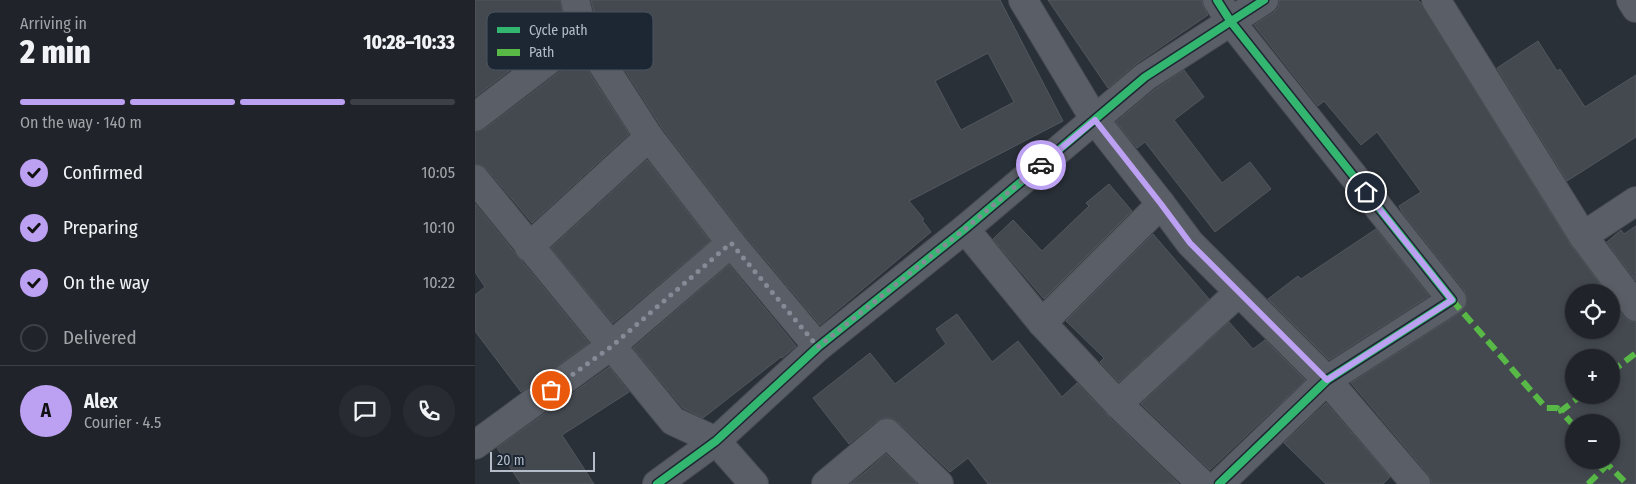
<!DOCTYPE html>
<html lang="en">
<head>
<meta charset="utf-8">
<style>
  body { margin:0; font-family:"Fira Sans Condensed",sans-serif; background:#282c32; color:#f1f3f6; height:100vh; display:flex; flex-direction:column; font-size:19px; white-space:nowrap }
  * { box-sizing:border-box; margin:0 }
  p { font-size:16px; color:#a2a4a8 }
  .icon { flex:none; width:28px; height:28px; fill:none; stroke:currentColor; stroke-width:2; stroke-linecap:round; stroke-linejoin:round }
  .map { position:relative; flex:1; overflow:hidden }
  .sheet { display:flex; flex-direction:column; background:#20242a; width:475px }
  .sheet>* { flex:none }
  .controls { position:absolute; left:1090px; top:284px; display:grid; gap:10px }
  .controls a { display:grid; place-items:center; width:55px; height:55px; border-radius:50%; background:#20242a; box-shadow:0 2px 8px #0003,0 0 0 1px #3d4147; font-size:25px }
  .scale { position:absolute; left:15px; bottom:12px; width:105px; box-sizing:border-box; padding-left:5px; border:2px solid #b4bcc9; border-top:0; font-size:14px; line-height:18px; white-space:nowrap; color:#b4bcc9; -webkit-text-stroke:4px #1d2633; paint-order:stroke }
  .pin { position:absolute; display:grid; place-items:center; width:42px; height:42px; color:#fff; margin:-21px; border:2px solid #fff; border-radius:50%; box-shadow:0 1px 5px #0007 }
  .courier { position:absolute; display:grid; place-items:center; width:50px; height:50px; margin:-25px; border:4px solid #bca0f2; border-radius:50%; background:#fff; color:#222; box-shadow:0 1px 6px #0007 }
  .headline em { font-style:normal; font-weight:800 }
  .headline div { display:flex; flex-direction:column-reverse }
  .headline { display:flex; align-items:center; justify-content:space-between; height:85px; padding:0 20px }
  h1 { font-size:32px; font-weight:800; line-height:38px }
  .bar { display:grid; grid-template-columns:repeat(4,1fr); gap:8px 5px; align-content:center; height:60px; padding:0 20px }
  .bar i { height:6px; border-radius:4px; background:#3d4147 }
  .bar .active { background:#bca0f2 }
  .bar p { grid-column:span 4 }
  .line { display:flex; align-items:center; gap:12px; padding:0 20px; border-top:1px solid #3d4147 }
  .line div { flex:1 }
  .round { display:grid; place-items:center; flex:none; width:52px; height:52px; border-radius:26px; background:#282c32 }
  ol { padding:0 20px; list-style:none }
  li { display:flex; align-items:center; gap:15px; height:55px }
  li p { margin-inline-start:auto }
  li .icon { padding:5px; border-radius:50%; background:#bca0f2; color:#111; stroke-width:4 }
  li:last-child { color:#a2a4a8 }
  li i { width:28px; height:28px; border:2px solid #3d4147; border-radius:50% }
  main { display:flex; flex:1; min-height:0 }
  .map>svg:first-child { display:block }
</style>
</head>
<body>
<main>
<section class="sheet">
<div class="headline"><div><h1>2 min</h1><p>Arriving in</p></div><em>10:28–10:33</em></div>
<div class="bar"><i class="active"></i><i class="active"></i><i class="active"></i><i></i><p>On the way · 140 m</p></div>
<ol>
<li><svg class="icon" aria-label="check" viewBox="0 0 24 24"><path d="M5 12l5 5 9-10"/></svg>Confirmed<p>10:05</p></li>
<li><svg class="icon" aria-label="check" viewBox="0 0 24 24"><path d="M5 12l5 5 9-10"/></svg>Preparing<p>10:10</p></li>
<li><svg class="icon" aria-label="check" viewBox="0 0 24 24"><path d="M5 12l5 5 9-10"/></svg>On the way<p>10:22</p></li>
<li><i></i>Delivered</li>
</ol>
<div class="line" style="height:90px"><b class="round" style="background:#bca0f2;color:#111">A</b><div><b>Alex</b><p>Courier · 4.5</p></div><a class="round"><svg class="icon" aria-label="chat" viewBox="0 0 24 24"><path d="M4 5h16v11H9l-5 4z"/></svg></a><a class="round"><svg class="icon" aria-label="phone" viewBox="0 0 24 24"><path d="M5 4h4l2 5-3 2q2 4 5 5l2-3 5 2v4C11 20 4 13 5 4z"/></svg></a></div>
</section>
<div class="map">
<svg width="1161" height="484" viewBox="0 0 1161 484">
  <rect width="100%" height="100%" fill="#2a3038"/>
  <g fill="#444950" stroke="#52575f" fill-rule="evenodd">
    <path d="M0 0H85L90 28 0 97Z"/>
    <path d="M116 0H525L588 121 434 201 449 219 447 220 456 232 345 325 268 233 187 128 123 28ZM513 53 539 102 486 130 460 81Z"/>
    <path d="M573 0H726L729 8 733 15 661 64 633 88Z"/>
    <path d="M804 0H943L946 3 1095 244 1131 292H1099V330H1136V300L1149 317 1154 321 1161 322V484H957L953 474 876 383 985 313 991 306 992 298 989 290 927 212 924 206 946 192 902 132 886 145 849 101 843 106 779 25 798 13 803 8ZM1099 358H1136V395H1099ZM1099 422H1136V460H1099Z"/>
    <path d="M1063 41 1082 71 1085 69 1110 107 1161 75V137L1092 181 1022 68Z"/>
    <path d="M104 57 154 134 57 223 12 169 6 165 0 164V132L10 129Z"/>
    <path d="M709 70 729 97 699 120 747 183 775 162 796 189 740 232 670 142 662 148 641 122 679 90Z"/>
    <path d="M172 160 235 241 138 323 76 248Z"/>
    <path d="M634 184 657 211 569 299 518 239 538 220 567 251 614 206 611 203Z"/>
    <path d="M0 204 114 343 46 392 0 331V295L10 287 0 272Z"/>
    <path d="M1161 226V281L1132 242 1146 230 1149 234Z"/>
    <path d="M901 229 954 296 854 360 793 299 823 276 826 279Z"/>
    <path d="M678 234 734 299 644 382 625 362 629 358 591 321Z"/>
    <path d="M254 265 321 346 307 358 306 357 228 418 208 408 158 348Z"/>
    <path d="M482 314 517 362 543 341 587 397 602 383 632 415 704 484H513L493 458 475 472 423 422 416 418H409L402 421 374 444 338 398 395 353 420 384 471 344 461 329Z"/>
    <path d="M754 322 778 349 790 340 830 380 735 470 666 404Z"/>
    <path d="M134 367 154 392 87 435 119 484H46L22 448Z"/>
    <path d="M851 403 915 477 908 484H851L809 443Z"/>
    <path d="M411 454 442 484H375L394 469Z"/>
  </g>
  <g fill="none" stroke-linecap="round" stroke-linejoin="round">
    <defs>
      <g id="street">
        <path d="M100 0 108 34 174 137 256 243 343 347"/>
        <path d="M548 0 620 120 686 204 715 243 852 380 941 484"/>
        <path d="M742 0 756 22 977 300 852 380 744 484"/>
        <path d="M961 0 1108 236"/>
        <path d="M1156 0 1161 8"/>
        <path d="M0 117 108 34"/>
        <path d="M0 179 198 421 241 441 279 484"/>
        <path d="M1161 201 1108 236 1161 307"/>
        <path d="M490 229 567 323 643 404 727 484"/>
        <path d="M54 247 174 137"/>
        <path d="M567 323 686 204"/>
        <path d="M643 404 764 292"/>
        <path d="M0 445 137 345 256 243"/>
        <path d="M182 484 241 441 343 347 490 229 670 77 789 0"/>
        <path d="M351 484 412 433 464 484"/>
      </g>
    </defs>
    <use href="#street" stroke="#484c53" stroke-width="30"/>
    <use href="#street" stroke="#5a5e66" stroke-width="28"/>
    <g stroke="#58b947" stroke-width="6" stroke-dasharray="12 6" stroke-linecap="butt">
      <path d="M977 300 1071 408H1082L1086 411"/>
      <path d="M1136 372 1161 353"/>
      <path d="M1099 426 1086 411 1107 395"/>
      <path d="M1128 460 1152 484"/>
      <path d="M1113 484 1132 465"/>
    </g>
    <defs>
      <g id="cycleway">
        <path d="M742 0 756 22 977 300 852 380 744 484"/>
        <path d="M182 484 241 441 343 347 490 229 670 77 789 0"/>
      </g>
    </defs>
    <use href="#cycleway" stroke="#1d2633" stroke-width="11"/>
    <use href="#cycleway" stroke="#33b770" stroke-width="8"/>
  </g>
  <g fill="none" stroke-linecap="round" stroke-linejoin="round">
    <path stroke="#848b96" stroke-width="5" stroke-dasharray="0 9" d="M76 390 137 346 256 243 343 347 490 229 566 165"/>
    <path stroke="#bca0f2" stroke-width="6" d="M566 165 620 120 686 204 715 243 852 380 977 300 891 192"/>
  </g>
  <rect x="12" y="12" width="166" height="58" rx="8" fill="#1d2633" stroke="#4a5360" stroke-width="1"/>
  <rect x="22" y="27" width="23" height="6" fill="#33b770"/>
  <rect x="22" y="49" width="23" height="7" fill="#58b947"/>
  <g font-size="14" fill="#b4bcc9">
    <text x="54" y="35">Cycle path</text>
    <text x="54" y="57">Path</text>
  </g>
</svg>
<div class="controls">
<a><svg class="icon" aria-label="locate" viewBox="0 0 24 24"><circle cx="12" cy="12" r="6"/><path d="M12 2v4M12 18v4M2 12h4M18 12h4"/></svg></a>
<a>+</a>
<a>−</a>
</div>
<div class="scale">20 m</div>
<div class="pin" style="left:76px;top:390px;background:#ea580c"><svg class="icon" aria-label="bag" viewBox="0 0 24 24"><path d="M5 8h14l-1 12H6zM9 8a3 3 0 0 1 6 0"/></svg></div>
<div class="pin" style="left:891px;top:192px;background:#1f2937"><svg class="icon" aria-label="home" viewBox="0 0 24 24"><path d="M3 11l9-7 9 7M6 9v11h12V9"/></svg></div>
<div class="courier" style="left:566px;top:165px"><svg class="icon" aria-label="car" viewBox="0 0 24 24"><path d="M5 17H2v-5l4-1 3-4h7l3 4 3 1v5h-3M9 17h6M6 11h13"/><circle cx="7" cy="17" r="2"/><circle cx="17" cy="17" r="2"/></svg></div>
</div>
</main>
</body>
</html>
